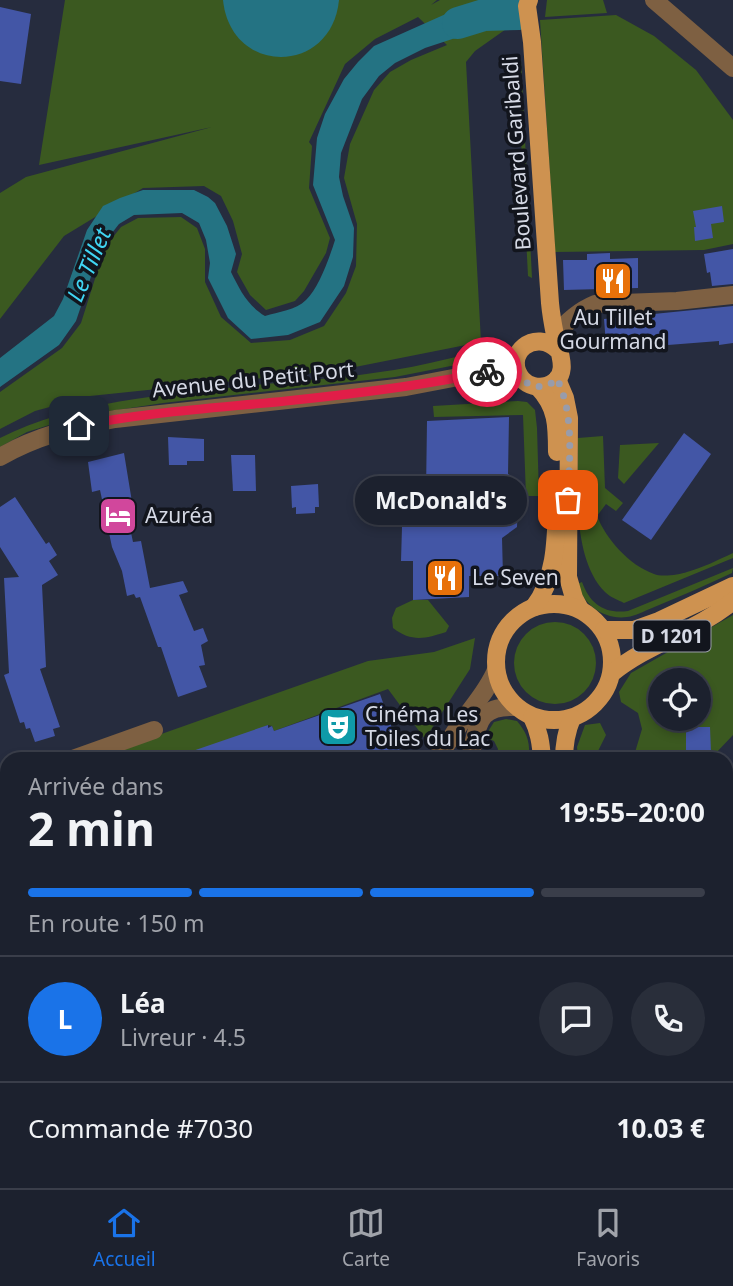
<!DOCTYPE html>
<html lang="fr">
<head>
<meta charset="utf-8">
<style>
  body { margin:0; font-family:"Noto Sans",sans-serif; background:#292e3a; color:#f1f3f6; height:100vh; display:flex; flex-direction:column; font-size:26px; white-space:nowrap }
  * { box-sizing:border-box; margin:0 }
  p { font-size:23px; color:#a0a3aa }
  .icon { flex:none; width:38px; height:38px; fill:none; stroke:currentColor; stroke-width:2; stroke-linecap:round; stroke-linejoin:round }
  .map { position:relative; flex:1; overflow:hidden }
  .sheet { position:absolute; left:0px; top:752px; width:733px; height:436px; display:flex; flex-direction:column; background:#1c212e; border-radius:21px 21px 0 0; box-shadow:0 4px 10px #0003,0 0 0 2px #3a3e4a }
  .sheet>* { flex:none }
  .fabs { position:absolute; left:648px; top:668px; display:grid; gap:14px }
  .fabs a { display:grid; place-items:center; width:63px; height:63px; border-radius:50%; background:#1c212e; box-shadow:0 4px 10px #0003,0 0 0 2px #3a3e4a; font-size:35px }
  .pin { position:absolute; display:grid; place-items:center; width:60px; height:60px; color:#fff; margin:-30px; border-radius:14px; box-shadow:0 4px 10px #0006 }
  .courier { position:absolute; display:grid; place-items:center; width:70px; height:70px; margin:-35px; border:5px solid #e11d48; border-radius:50%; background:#fff; color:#222; box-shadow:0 2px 9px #0007 }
  .bubble { position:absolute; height:49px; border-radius:24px; background:#1c212e; box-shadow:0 4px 10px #0003,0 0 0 2px #3a3e4a; font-size:23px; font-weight:700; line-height:49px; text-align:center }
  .head em { font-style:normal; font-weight:700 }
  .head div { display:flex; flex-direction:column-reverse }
  .head { display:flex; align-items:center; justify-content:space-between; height:119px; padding:0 28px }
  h1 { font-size:46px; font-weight:700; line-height:52px }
  .bar { display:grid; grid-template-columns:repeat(4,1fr); gap:10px 7px; align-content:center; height:84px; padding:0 28px }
  .bar i { height:9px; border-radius:5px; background:#3a3e4a }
  .bar .selected { background:#1a73e8 }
  .bar p { grid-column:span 4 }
  .line { display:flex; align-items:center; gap:18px; padding:0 28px; border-top:2px solid #3a3e4a }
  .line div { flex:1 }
  .round { display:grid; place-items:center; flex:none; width:74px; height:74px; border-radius:37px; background:#292e3a }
  .menu { display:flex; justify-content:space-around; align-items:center; height:98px; border-top:2px solid #3a3e4a; background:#1c212e; font-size:19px; color:#a0a3aa }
  .menu a { display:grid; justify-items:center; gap:4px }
  .menu .selected { color:#1a73e8 }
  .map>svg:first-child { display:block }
</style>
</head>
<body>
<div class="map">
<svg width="733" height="1188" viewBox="0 0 733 1188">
  <rect width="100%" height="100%" fill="#262c3e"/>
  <g fill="#3b5920" fill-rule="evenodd">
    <path d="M65 0H437L431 5 440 0H504L514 9 513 24 475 51 466 62 481 342 340 370 90 396 35 411 0 429V392L62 348 81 323 105 247 121 227 138 218 181 217 197 228 205 249V282L221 317 251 343 290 340 324 326 346 293 356 266 357 224 344 178 350 144 374 90 390 72 411 60 447 45 418 17 375 39 345 64 309 142 312 146 309 188 330 238 326 253 304 291 295 301 266 310 250 295 237 272 242 254 233 221 221 196 204 186 143 188 64 236 0 319V193L26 177 212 127 39 165Z"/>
    <path d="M547 0H603L607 13 545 17Z"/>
    <path d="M616 15 654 36 696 70 733 120V244L704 250 555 252 540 20Z"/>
    <path d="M521 60 532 278 528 276 517 62Z"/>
    <path d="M468 354 471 362 395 377 163 403 78 416 27 432 0 447V438C73 401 164 395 245 386 295 381 345 378 394 370 419 366 443 360 468 354Z"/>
    <path d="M518 401 527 402 535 410 537 428 539 496H526L523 415 434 417 433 406Z"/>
    <path d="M603 436 605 488 623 503 616 511 606 504 597 516C606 539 629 565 654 574 661 577 679 575 687 572 702 568 718 560 733 553V558L624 603C618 600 610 597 605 592 571 558 578 483 578 438Z"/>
    <path d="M659 443 624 484 618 478 620 445Z"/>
    <path d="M733 568 732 573C706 585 679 597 652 608 644 611 636 616 627 617 604 620 584 605 577 584L582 582C590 604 604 614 628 611Z"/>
    <path d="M413 600H428L449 626 446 632C425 639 411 642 393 628L392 618 396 608Z"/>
    <path d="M733 615V735L714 755 706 759H633L642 729 638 713 621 702 619 692 631 673ZM660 681H698V719H660Z"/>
    <circle cx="555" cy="663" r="41"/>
    <path d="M475 638 470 669 425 739 388 689 274 731 272 726 268 725 197 759 88 760 368 661 434 652Z"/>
    <path d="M506 719 517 721C528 734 530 743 529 759H495L498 749 494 741 487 738 489 730 494 722Z"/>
    <path d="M600 723 606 735 594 759H578L577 747 585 725Z"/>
    <path d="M726 870 733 879V1188H602L603 1181H726Z"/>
    <path d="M0 1145 7 1150V1181H55L66 1188H0Z"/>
  </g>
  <g fill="#247383">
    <path d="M223 0H339C332 75 231 77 223 0Z"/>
    <path d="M487 0H498L501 23 425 48 395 63 379 76 362 99 341 153 339 177 343 196 354 228 353 257 344 286 320 322 288 335 251 339 228 318 208 278 210 263 206 240 199 223 182 213 134 215 119 224 101 247 76 321 59 345 0 387V358L54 316 63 299 87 230 103 206 120 198 143 190H194L208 197 215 203 227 226 236 254 231 272C240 290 247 305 265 316 278 312 296 310 306 300 319 288 330 256 335 240L313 185 317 138 325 114 344 79 358 62 374 46 448 13Z"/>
    <path d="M7 843V960L0 938V846Z"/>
  </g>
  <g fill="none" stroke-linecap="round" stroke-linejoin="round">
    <path stroke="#247383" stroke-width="32" d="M458 23 484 15 519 14"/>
  </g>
  <g fill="#4356a6">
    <path d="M0 7 31 14 21 84 0 81Z"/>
    <path d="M722 206 724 222 711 224 713 238 695 241 694 227H696L693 211Z"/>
    <path d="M733 249V284L712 286 710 272 707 273 704 254Z"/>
    <path d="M610 253V259L638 258V288L564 290 563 260H587V254Z"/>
    <path d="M733 306V343L719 345V341L668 345V340L606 344 604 319Z"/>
    <path d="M509 417 508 474 513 477V504H518L517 527 502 538 503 576H469V597L413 600V561H401L403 493 426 492 427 421Z"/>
    <path d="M684 433 711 454 651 540 622 520Z"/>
    <path d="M168 437 204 439V461H187V465H169Z"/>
    <path d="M124 453 132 502 125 504 133 542 141 541 150 588 183 581 188 592 179 595 194 631 203 628 208 641 201 645 205 665 199 666 207 687 178 697 161 647H158L140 597 136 598 134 594 127 596 122 571 112 547 100 490 92 492 88 462Z"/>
    <path d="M231 455H255L256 491H233Z"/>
    <path d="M318 484 319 507H315V513L296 514V507L292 508 291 486Z"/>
    <path d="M15 497 46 544 49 542 57 555 49 561 58 575 42 585 46 667 40 669 60 727 53 729 55 736 35 742 30 728 26 729 24 722 20 723 4 675 9 673 4 578 19 577 0 547V507Z"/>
    <path d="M380 694 403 760H176L175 757 268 725V728L272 726 274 731Z"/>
    <path d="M686 727H710L711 752 702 760H686Z"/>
  </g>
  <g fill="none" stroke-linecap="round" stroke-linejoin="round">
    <g stroke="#7e6042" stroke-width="18">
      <path d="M654 0 733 68"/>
      <path d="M555 336C566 322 578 311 595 304L677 301 733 295"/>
      <path d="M0 457C36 436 74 427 115 419L406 387 516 366"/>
      <path d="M70 760 154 730"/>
      <path d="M434 760C444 750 450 739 458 727 471 708 487 692 496 670"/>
      <path d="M469 760C479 728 474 705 516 707"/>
      <path d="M0 784 7 782"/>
      <path d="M296 1181 302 1188"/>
      <path d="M503 1181 504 1188"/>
    </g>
    <g stroke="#ce9250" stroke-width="18">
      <path d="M529 0 527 6 532 42 550 303C551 314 553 325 555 335 559 352 572 378 546 386 538 388 528 386 522 379 502 355 535 326 559 351"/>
      <path d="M557 379 565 398 569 418 568 577 574 598 580 609"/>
      <path d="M538 387C557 407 557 425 557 452"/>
      <circle cx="554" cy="662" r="58"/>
      <path d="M534 607C556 578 556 539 557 504"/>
      <path d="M604 630H634L659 621 733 586"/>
      <path d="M612 673C649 643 697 631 733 601"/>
      <path d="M532 717C539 731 541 743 542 760"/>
      <path d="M564 760C564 745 566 732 572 718"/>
      <path d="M492 1188 493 1181"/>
      <path d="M530 1188V1181"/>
    </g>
  </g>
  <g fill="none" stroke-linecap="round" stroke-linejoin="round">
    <path stroke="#989cab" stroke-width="7" stroke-dasharray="0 12.6" d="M487 372 516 366C521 387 542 393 557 379 575 415 569 460 568 500"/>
    <path stroke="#e11d48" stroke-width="9" d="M79 426C147 412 217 408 286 401 354 394 421 386 487 372"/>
  </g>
  <defs>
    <symbol id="restaurant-square" viewBox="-11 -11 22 22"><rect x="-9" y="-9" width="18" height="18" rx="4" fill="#e8710a" stroke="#12151d"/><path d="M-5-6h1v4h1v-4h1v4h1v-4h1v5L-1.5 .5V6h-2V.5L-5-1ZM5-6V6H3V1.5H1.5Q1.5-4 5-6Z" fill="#fff"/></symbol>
    <symbol id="hotel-square" viewBox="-11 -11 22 22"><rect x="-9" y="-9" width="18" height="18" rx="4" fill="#d1479c" stroke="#12151d"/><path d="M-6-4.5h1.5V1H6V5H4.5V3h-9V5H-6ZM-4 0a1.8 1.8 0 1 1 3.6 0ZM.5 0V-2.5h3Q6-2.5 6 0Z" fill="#fff"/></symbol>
    <symbol id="theatre-square" viewBox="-11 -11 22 22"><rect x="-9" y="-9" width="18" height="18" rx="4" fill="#0f9aa8" stroke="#12151d"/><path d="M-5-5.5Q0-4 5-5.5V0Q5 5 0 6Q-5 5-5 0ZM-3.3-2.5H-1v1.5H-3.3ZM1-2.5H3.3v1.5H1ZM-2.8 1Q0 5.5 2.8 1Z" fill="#fff"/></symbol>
  </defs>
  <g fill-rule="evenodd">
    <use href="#restaurant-square" x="591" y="259" width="44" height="44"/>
    <use href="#hotel-square" x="96" y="494" width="44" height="44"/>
    <use href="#restaurant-square" x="423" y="556" width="44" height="44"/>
    <use href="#theatre-square" x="316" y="705" width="44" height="44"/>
  </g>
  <g text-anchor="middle" stroke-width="7" stroke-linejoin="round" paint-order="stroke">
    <rect fill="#12151d" stroke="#9a9ea9" stroke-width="2" x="633.5" y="620.5" width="77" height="31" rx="5"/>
    <g font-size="19" font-weight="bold" fill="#d5d9e5">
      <text x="672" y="643">D 1201</text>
    </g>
    <g font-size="21" fill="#d5d9e5" stroke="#12151d">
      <text transform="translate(517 153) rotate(-94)" y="7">Boulevard Garibaldi</text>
      <text transform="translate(253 380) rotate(-6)" y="7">Avenue du Petit Port</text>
    </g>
    <g font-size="21" fill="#d5d9e5" stroke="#12151d" text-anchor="start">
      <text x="613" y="325" text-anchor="middle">Au Tillet<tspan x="613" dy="24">Gourmand</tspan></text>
      <text x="145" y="523">Azuréa</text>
      <text x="472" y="585">Le Seven</text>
      <text x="365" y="722">Cinéma Les<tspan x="365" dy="24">Toiles du Lac</tspan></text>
    </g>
    <g font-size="23" font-style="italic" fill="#40d5f3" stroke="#12151d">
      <text transform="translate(89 265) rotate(-67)" y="8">Le Tillet</text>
    </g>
  </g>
</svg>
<div class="fabs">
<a><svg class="icon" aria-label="locate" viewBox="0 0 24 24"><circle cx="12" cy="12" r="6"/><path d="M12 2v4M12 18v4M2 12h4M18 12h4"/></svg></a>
</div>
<div class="pin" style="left:568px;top:500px;background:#ea580c"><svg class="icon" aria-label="bag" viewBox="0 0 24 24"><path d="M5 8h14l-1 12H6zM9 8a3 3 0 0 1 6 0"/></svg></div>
<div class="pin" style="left:79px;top:426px;background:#1f2937"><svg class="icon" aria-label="home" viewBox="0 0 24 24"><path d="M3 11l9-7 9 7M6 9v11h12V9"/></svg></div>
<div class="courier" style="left:487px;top:372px"><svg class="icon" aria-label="bike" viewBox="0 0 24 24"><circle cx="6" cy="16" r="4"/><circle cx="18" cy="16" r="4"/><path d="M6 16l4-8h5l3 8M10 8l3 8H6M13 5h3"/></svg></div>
<div class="bubble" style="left:355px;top:476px;width:172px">McDonald's</div>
<section class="sheet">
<div class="head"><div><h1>2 min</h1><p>Arrivée dans</p></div><em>19:55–20:00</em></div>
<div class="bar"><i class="selected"></i><i class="selected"></i><i class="selected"></i><i></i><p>En route · 150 m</p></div>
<div class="line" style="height:126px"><b class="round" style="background:#1a73e8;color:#fff">L</b><div><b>Léa</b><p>Livreur · 4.5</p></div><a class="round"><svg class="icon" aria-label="chat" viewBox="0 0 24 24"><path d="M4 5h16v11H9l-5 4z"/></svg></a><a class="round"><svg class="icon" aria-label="phone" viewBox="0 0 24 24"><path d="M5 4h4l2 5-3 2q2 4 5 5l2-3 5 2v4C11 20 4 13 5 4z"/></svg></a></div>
<div class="line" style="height:91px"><div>Commande #7030</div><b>10.03 €</b></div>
</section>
</div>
<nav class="menu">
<a class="selected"><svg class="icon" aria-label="home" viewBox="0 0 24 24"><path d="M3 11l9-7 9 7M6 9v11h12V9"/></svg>Accueil</a>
<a><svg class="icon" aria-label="map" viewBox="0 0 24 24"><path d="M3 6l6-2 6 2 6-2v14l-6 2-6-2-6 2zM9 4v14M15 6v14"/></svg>Carte</a>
<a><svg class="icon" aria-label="saved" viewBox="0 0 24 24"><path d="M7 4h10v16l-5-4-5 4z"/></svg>Favoris</a>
</nav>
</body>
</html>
